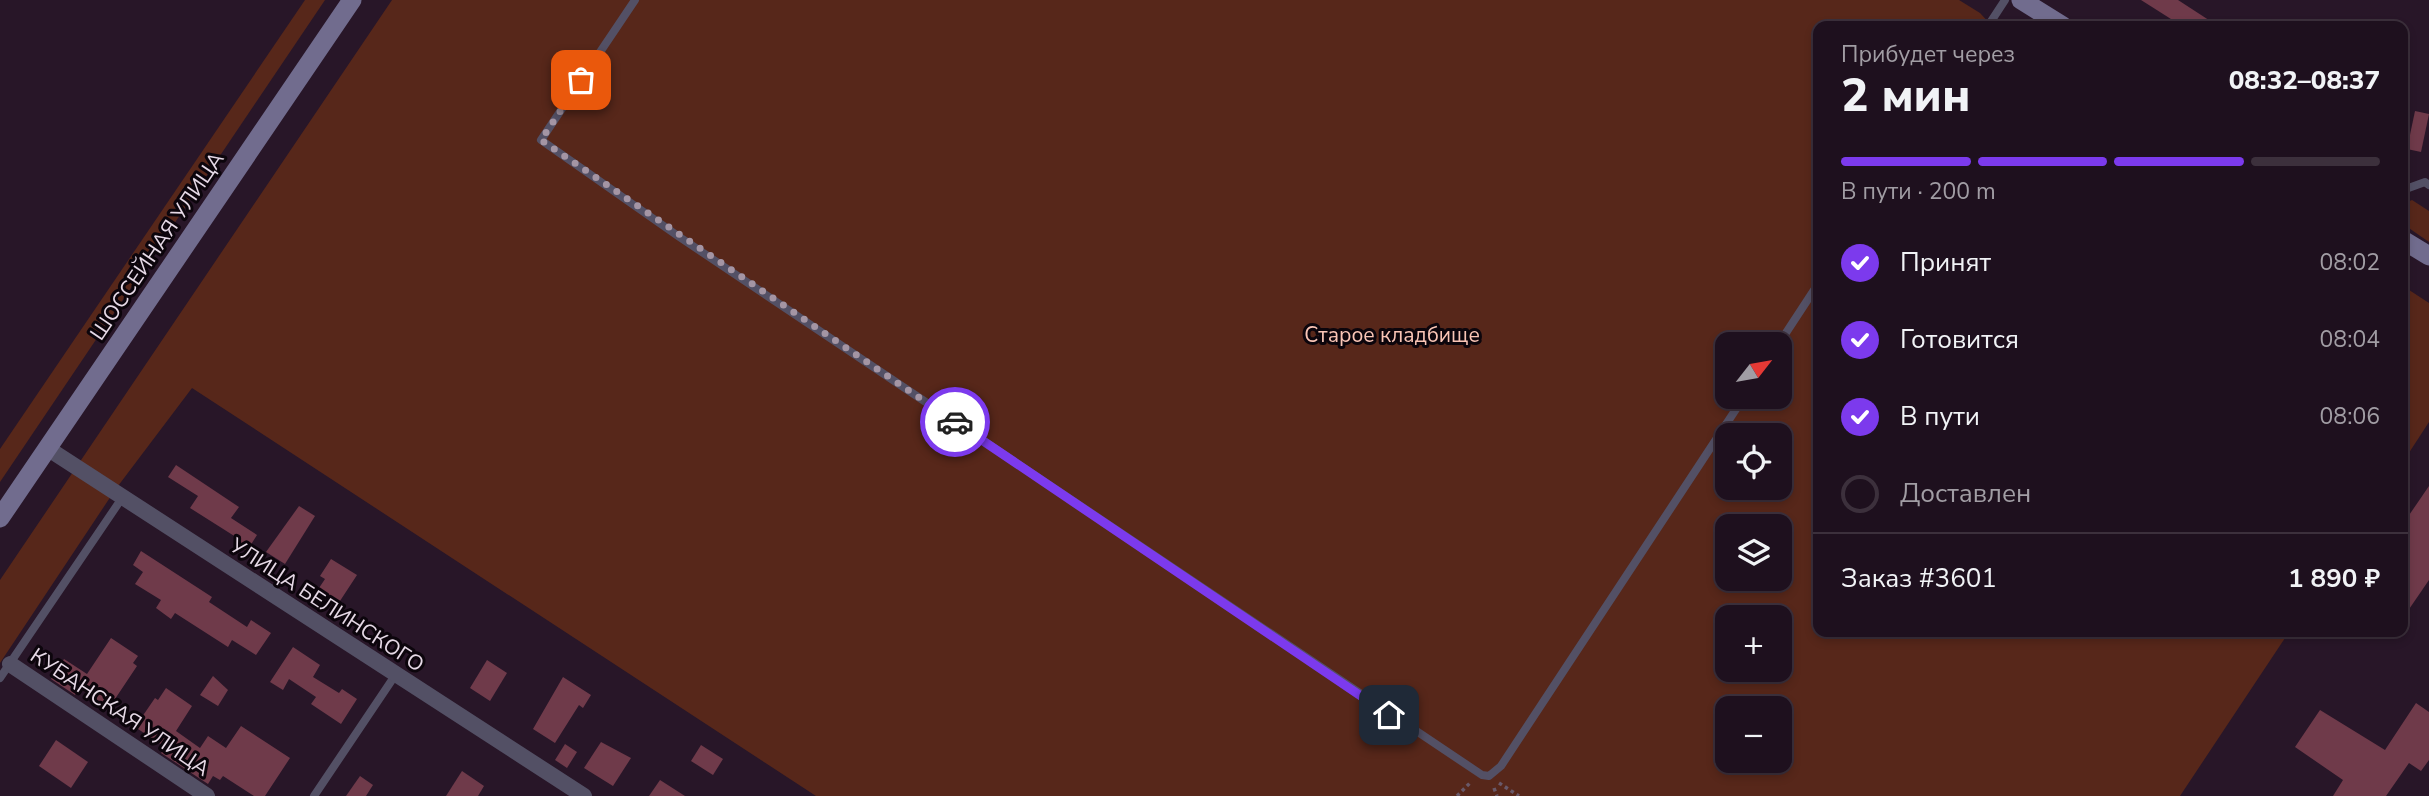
<!DOCTYPE html>
<html lang="ru">
<head>
<meta charset="utf-8">
<style>
  body { margin:0; font-family:"Nunito Sans",sans-serif; background:#261927; color:#f1f3f6; height:100vh; display:flex; flex-direction:column; font-size:26px; white-space:nowrap }
  * { box-sizing:border-box; margin:0 }
  p { font-size:23px; color:#a19da4 }
  .icon { flex:none; width:38px; height:38px; fill:none; stroke:currentColor; stroke-width:2; stroke-linecap:round; stroke-linejoin:round }
  .map { position:relative; flex:1; overflow:hidden }
  .side { position:absolute; left:1813px; top:21px; width:595px; height:616px; display:flex; flex-direction:column; background:#1e101e; border-radius:14px; box-shadow:0 4px 10px #0003,0 0 0 2px #3c303c }
  .side>* { flex:none }
  .needle { width:46px; rotate:59deg }
  .tools { position:absolute; left:1715px; top:332px; display:grid; gap:14px }
  .tools a { display:grid; place-items:center; width:77px; height:77px; border-radius:14px; background:#1e101e; box-shadow:0 4px 10px #0003,0 0 0 2px #3c303c; font-size:35px }
  .pin { position:absolute; display:grid; place-items:center; width:60px; height:60px; color:#fff; margin:-30px; border-radius:14px; box-shadow:0 4px 10px #0006 }
  .courier { position:absolute; display:grid; place-items:center; width:70px; height:70px; margin:-35px; border:5px solid #7c3aed; border-radius:50%; background:#fff; color:#222; box-shadow:0 2px 9px #0007 }
  .headline em { font-style:normal; font-weight:800 }
  .headline div { display:flex; flex-direction:column-reverse }
  .headline { display:flex; align-items:center; justify-content:space-between; height:119px; padding:0 28px }
  h1 { font-size:46px; font-weight:800; line-height:52px }
  .bar { display:grid; grid-template-columns:repeat(4,1fr); gap:10px 7px; align-content:center; height:84px; padding:0 28px }
  .bar i { height:9px; border-radius:5px; background:#3c303c }
  .bar .current { background:#7c3aed }
  .bar p { grid-column:span 4 }
  .line { display:flex; align-items:center; gap:18px; padding:0 28px; border-top:2px solid #3c303c }
  .line div { flex:1 }
  ol { padding:0 28px; list-style:none }
  li { display:flex; align-items:center; gap:21px; height:77px }
  li p { margin-inline-start:auto }
  li .icon { padding:7px; border-radius:50%; background:#7c3aed; color:#fff; stroke-width:4 }
  li:last-child { color:#a19da4 }
  li i { width:38px; height:38px; border:4px solid #3c303c; border-radius:50% }
  .map>svg:first-child { display:block }
</style>
</head>
<body>
<div class="map">
<svg width="2429" height="796" viewBox="0 0 2429 796">
  <rect width="100%" height="100%" fill="#281628"/>
  <g fill="#57271a" fill-rule="evenodd">
    <path d="M305 0H325L0 482V449Z"/>
    <path d="M392 0H1959L1980 13 1992 26H1818V632H2289L2180 796H816L192 388 115 490 0 663V580ZM1727 345H1780V397H1727ZM1727 436H1780V488H1727ZM1727 527H1780V579H1727ZM1727 618H1780V670H1727ZM1727 709H1780V761H1727Z"/>
    <path d="M2412 200 2429 211V242L2403 224V204Z"/>
    <path d="M2403 286 2429 303V422L2403 462Z"/>
  </g>
  <g fill="#6f3a4a">
    <path d="M2141 0H2178L2218 26H2182Z"/>
    <path d="M2415 111 2429 114 2421 152 2407 149Z"/>
    <path d="M176 465 239 507 231 518 257 535 247 551 236 544 239 539 190 508 198 496 168 477Z"/>
    <path d="M2429 486V580L2403 618V524Z"/>
    <path d="M299 506 315 516 285 564 266 552Z"/>
    <path d="M141 551 212 597 209 602 247 627 251 620 271 633 256 655 232 640 228 647 175 613 171 619 156 608 161 600 135 584 143 572 133 565Z"/>
    <path d="M331 559 357 575 338 604 317 591 325 579 320 576Z"/>
    <path d="M111 638 138 656 133 663 137 666 109 708 79 688 75 695 51 679 64 659 87 674Z"/>
    <path d="M293 647 320 665 313 677 339 693 342 689 357 699 341 724 311 704 316 697 289 679 283 690 270 682Z"/>
    <path d="M487 660 507 673 490 701 470 688Z"/>
    <path d="M213 676 228 690 218 706 200 695Z"/>
    <path d="M563 677 591 695 583 708 579 705 555 743 533 729Z"/>
    <path d="M166 688 192 706 176 731 200 748 208 736 226 748 241 726 290 758 265 796H254L223 776 220 780 213 776 208 784 161 753 165 747 135 727 155 698 158 700Z"/>
    <path d="M2416 703 2429 712V760L2421 771 2409 763 2386 796H2333L2343 780 2295 747 2320 710 2385 750Z"/>
    <path d="M56 740 88 762 71 788 39 766Z"/>
    <path d="M601 742 631 758 613 786 584 768Z"/>
    <path d="M565 744 577 752 567 768 555 760Z"/>
    <path d="M701 745 723 759 713 775 691 761Z"/>
    <path d="M462 771 484 786 478 796H446Z"/>
    <path d="M360 776 373 785 366 796H346Z"/>
    <path d="M660 780 685 796H649Z"/>
  </g>
  <g fill="none" stroke-linecap="round" stroke-linejoin="round">
    <g stroke="#695969" stroke-width="3.5" stroke-dasharray="3.5 3.5" stroke-linecap="butt">
      <path d="M1499 783 1519 796"/>
      <path d="M1494 788 1497 796"/>
      <path d="M1457 796 1470 783"/>
    </g>
    <g stroke="#535065" stroke-width="8">
      <path d="M635 0 541 140 678 236 1482 775 1489 776 1501 766 1744 397"/>
      <path d="M1988 26 2005 0"/>
      <path d="M2403 190 2425 182 2429 185"/>
      <path d="M1778 345 1818 284"/>
      <path d="M0 678 122 498"/>
      <path d="M314 796 396 674"/>
    </g>
    <g stroke="#535065" stroke-width="16">
      <path d="M47 448 584 796"/>
      <path d="M10 664 207 796"/>
    </g>
    <g stroke="#716c8e" stroke-width="19">
      <path d="M2021 0 2063 26"/>
      <path d="M2403 240 2429 256"/>
      <path d="M0 518 352 0"/>
    </g>
  </g>
  <g fill="none" stroke-linecap="round" stroke-linejoin="round">
    <path stroke="#a495a4" stroke-width="7" stroke-dasharray="0 12.6" d="M581 80 541 140 955 422"/>
    <path stroke="#7c3aed" stroke-width="9" d="M955 422 1389 715"/>
  </g>
  <g text-anchor="middle" stroke-width="6" stroke-linejoin="round" paint-order="stroke">
    <g font-size="21" fill="#e6d9e6" stroke="#0c050c">
      <text transform="translate(157 246) rotate(-56)" y="7">ШОССЕЙНАЯ УЛИЦА</text>
      <text transform="translate(327 605) rotate(33)" y="7">УЛИЦА БЕЛИНСКОГО</text>
      <text transform="translate(120 712) rotate(34)" y="7">КУБАНСКАЯ УЛИЦА</text>
    </g>
    <g font-size="21" fill="#fac5b6" stroke="#0c050c">
      <text x="1392" y="342">Старое кладбище</text>
    </g>
  </g>
</svg>
<div class="tools">
<a><svg class="needle" viewBox="-14 -14 28 28"><path d="M0-13l5 13h-10z" fill="#e53935"/><path d="M0 13l5-13h-10z" fill="#a19da4"/></svg></a>
<a><svg class="icon" aria-label="locate" viewBox="0 0 24 24"><circle cx="12" cy="12" r="6"/><path d="M12 2v4M12 18v4M2 12h4M18 12h4"/></svg></a>
<a><svg class="icon" aria-label="layers" viewBox="0 0 24 24"><path d="M12 4l9 5-9 5-9-5zM3 14l9 5 9-5"/></svg></a>
<a>+</a>
<a>−</a>
</div>
<div class="pin" style="left:581px;top:80px;background:#ea580c"><svg class="icon" aria-label="bag" viewBox="0 0 24 24"><path d="M5 8h14l-1 12H6zM9 8a3 3 0 0 1 6 0"/></svg></div>
<div class="pin" style="left:1389px;top:715px;background:#1f2937"><svg class="icon" aria-label="home" viewBox="0 0 24 24"><path d="M3 11l9-7 9 7M6 9v11h12V9"/></svg></div>
<div class="courier" style="left:955px;top:422px"><svg class="icon" aria-label="car" viewBox="0 0 24 24"><path d="M5 17H2v-5l4-1 3-4h7l3 4 3 1v5h-3M9 17h6M6 11h13"/><circle cx="7" cy="17" r="2"/><circle cx="17" cy="17" r="2"/></svg></div>
<section class="side">
<div class="headline"><div><h1>2 мин</h1><p>Прибудет через</p></div><em>08:32–08:37</em></div>
<div class="bar"><i class="current"></i><i class="current"></i><i class="current"></i><i></i><p>В пути · 200 m</p></div>
<ol>
<li><svg class="icon" aria-label="check" viewBox="0 0 24 24"><path d="M5 12l5 5 9-10"/></svg>Принят<p>08:02</p></li>
<li><svg class="icon" aria-label="check" viewBox="0 0 24 24"><path d="M5 12l5 5 9-10"/></svg>Готовится<p>08:04</p></li>
<li><svg class="icon" aria-label="check" viewBox="0 0 24 24"><path d="M5 12l5 5 9-10"/></svg>В пути<p>08:06</p></li>
<li><i></i>Доставлен</li>
</ol>
<div class="line" style="height:91px"><div>Заказ #3601</div><b>1 890 ₽</b></div>
</section>
</div>
</body>
</html>
